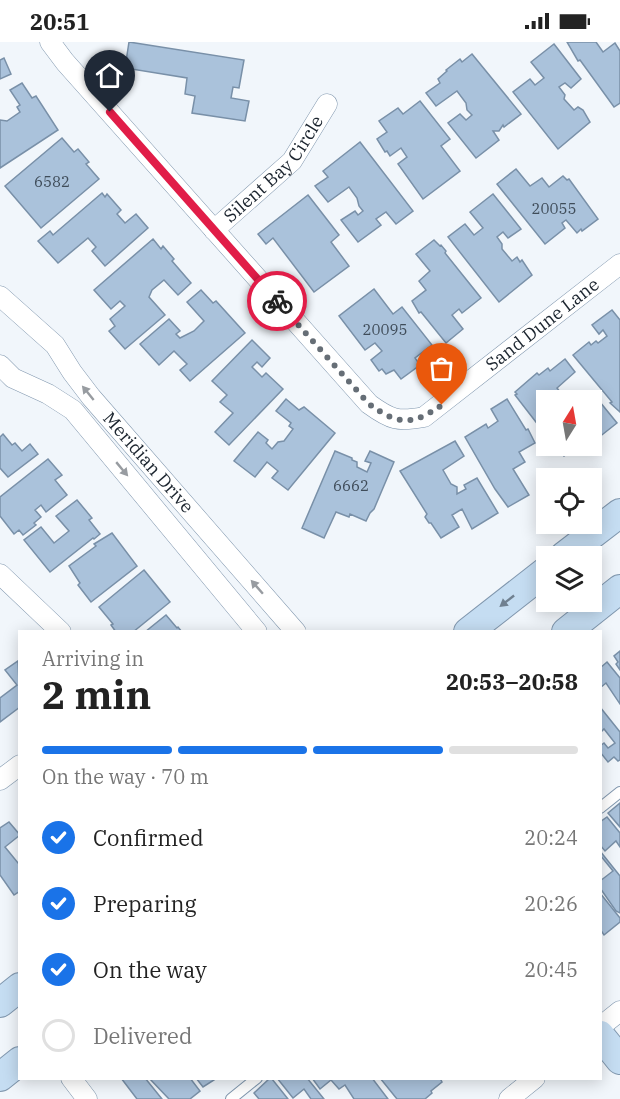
<!DOCTYPE html>
<html lang="en">
<head>
<meta charset="utf-8">
<style>
  body { margin:0; font-family:"IBM Plex Serif",serif; background:#f6f6f6; color:#222; height:100vh; display:flex; flex-direction:column; font-size:22px; white-space:nowrap }
  * { box-sizing:border-box; margin:0 }
  p { font-size:20px; color:#767676 }
  .icon { flex:none; width:33px; height:33px; fill:none; stroke:currentColor; stroke-width:2; stroke-linecap:round; stroke-linejoin:round }
  .map { position:relative; flex:1; overflow:hidden }
  .drawer { position:absolute; left:18px; top:588px; width:584px; height:450px; display:flex; flex-direction:column; background:#fff; border-radius:0px; box-shadow:0 3px 15px #0003 }
  .drawer>* { flex:none }
  .needle { width:39px; rotate:11deg }
  .tools { position:absolute; left:536px; top:348px; display:grid; gap:12px }
  .tools a { display:grid; place-items:center; width:66px; height:66px; border-radius:0px; background:#fff; box-shadow:0 3px 15px #0003; font-size:30px }
  .pin { position:absolute; display:grid; place-items:center; width:51px; height:51px; color:#fff; margin:-62px -26px; border-radius:50% 50% 50% 0; rotate:-45deg; box-shadow:0 0 6px #0007 }
  .pin .icon { rotate:45deg }
  .courier { position:absolute; display:grid; place-items:center; width:60px; height:60px; margin:-30px; border:4px solid #e11d48; border-radius:50%; background:#fff; color:#222; box-shadow:0 2px 8px #0007 }
  .overview em { font-style:normal; font-weight:800 }
  .overview div { display:flex; flex-direction:column-reverse }
  .overview { display:flex; align-items:center; justify-content:space-between; height:102px; padding:0 24px }
  h1 { font-size:39px; font-weight:800; line-height:45px }
  .bar { display:grid; grid-template-columns:repeat(4,1fr); gap:9px 6px; align-content:center; height:72px; padding:0 24px }
  .bar i { height:8px; border-radius:4px; background:#e0e0e0 }
  .bar .current { background:#1a73e8 }
  .bar p { grid-column:span 4 }
  ol { padding:0 24px; list-style:none }
  li { display:flex; align-items:center; gap:18px; height:66px }
  li p { margin-inline-start:auto }
  li .icon { padding:6px; border-radius:50%; background:#1a73e8; color:#fff; stroke-width:4 }
  li:last-child { color:#767676 }
  li i { width:33px; height:33px; border:3px solid #e0e0e0; border-radius:50% }
  .status { display:flex; justify-content:space-between; align-items:center; height:42px; padding:0 30px; background:#fff; direction:ltr }
  .status svg { height:16px; fill:currentColor }
  .map>svg:first-child { display:block }
</style>
</head>
<body>
<div class="status"><b>20:51</b><svg viewBox="0 0 49 12"><path d="M0 12V9h3v3zM5 12V6h3v6zM10 12V3h3v9zM15 12V0h3v12zM26 1h20v11H26zM47 4h2v5h-2z"/></svg></div>
<div class="map">
<svg width="620" height="1057" viewBox="0 0 620 1057">
  <rect width="100%" height="100%" fill="#f1f6fb"/>
  <g fill="#aac2db" stroke="#7990a8" stroke-width="1.5">
    <path d="M129 0 244 18 239 46 233 45 231 56 249 59 245 79 192 71 195 54 185 52 187 36 125 26Z"/>
    <path d="M567 0H596L603 10 615 1 620 9V61L614 65 580 18 578 19Z"/>
    <path d="M554 2 581 37 571 46 565 41 559 45 565 53 564 57 574 68 578 65 583 68 590 80 558 107 513 50 530 37 535 43 544 36 531 20Z"/>
    <path d="M472 12 521 72 504 85 503 83 499 89H493L499 98 476 116 448 81 460 72 466 78 472 73 467 68 466 61 457 49 436 64 426 51 440 41 438 37 447 29 446 28 460 17 462 20Z"/>
    <path d="M4 16 11 32 0 37V18Z"/>
    <path d="M22 41 32 56 36 54 58 88 0 126V78L7 79 20 70 17 65 20 63 10 48Z"/>
    <path d="M420 59 450 97 441 104 460 129 423 157 398 122 407 115 401 106 390 114 387 109 385 110 377 97 387 90 379 79 398 66 403 72Z"/>
    <path d="M62 96 74 110 78 107 89 120 86 122 99 137 41 186 5 144Z"/>
    <path d="M360 100 413 169 396 182 386 170 376 177 381 183 358 200 341 178 355 169 358 173 363 169 359 164 357 156 349 145 328 160 315 144 328 135 323 129Z"/>
    <path d="M516 127 530 144 542 136 549 145 563 134 567 138 569 137 598 177 582 189 581 187 577 191 566 178 562 181 565 186 545 202 497 142Z"/>
    <path d="M102 151 105 155 107 152 121 168 117 172 125 181 136 172 148 186 105 224 92 209 96 205 88 196 58 221 38 199 50 189 53 193Z"/>
    <path d="M493 152 521 187 508 196 503 190 497 195 502 202V207L512 219 517 215 520 220 522 218 532 233 499 260 448 195 465 182 474 193 483 186 470 170Z"/>
    <path d="M308 153 339 193 331 200 349 224 314 250 273 196 266 202 258 192Z"/>
    <path d="M153 197 161 207 163 204 174 217 172 219 191 241 178 253 164 238 152 248 149 255 165 273 125 307 109 289 115 284 110 277 125 264 120 259 111 267 94 248Z"/>
    <path d="M434 198 440 204 441 203 446 209 445 211 481 256 462 271 459 267 452 273 463 287 446 301 421 270 419 271 412 259 426 248 419 239 430 229 416 212Z"/>
    <path d="M374 247 393 272 402 265 432 303 415 316 420 323 401 337 394 328 386 332 382 327 379 329 371 318 382 309 375 301 365 308 339 274Z"/>
    <path d="M201 248 213 261 216 259 245 291 190 339 180 328 187 322 174 309 159 323 140 302 169 277 180 289 176 292 180 296 194 289 204 279 187 260Z"/>
    <path d="M612 268 620 278V370L610 361 612 360 573 313 589 300 591 303 596 299 598 301 607 294 603 288 599 292 592 283Z"/>
    <path d="M252 298 270 316 262 325 257 320 252 325 262 335 266 331 283 347 229 403 215 390 233 371 220 360 227 353 212 339Z"/>
    <path d="M565 317 575 330 557 346 566 358H569H546V393L515 353 517 352 515 350 537 331 539 333 548 326 550 329Z"/>
    <path d="M591 349 617 381 593 400 591 397V358H578Z"/>
    <path d="M286 357 299 368 304 365 335 391 288 448 272 436 278 429 267 420 255 435 234 419 258 390 268 398 266 401 272 407 278 400 284 399 293 387 289 384 291 381 276 369Z"/>
    <path d="M507 357 526 388 528 387 535 401 519 410 525 420 513 427 529 453 508 465 495 447 465 395 486 382 488 386 498 379 491 367Z"/>
    <path d="M3 392 12 403 15 401 22 409 30 402 38 412 8 435 0 426V395Z"/>
    <path d="M455 399 464 414 443 428 451 442 457 445V452L466 447 464 443 477 436 498 471 472 487 462 467 452 473 459 485 441 496 431 481H429L425 475 427 472 400 429Z"/>
    <path d="M554 404H577L564 414Z"/>
    <path d="M335 409 352 416V418L357 420V425L367 430 371 421 365 419 370 409 394 420 374 467 370 471 366 479 350 472 349 475 336 470 324 496 302 486Z"/>
    <path d="M48 417 62 433 55 438 67 453 46 470 41 463 35 468 41 475 34 481 36 483 23 493 19 488 14 492 0 474V455Z"/>
    <path d="M77 458 92 476 89 478 100 492 94 497 93 496 50 530 24 498 41 485 54 501 69 489 56 474Z"/>
    <path d="M112 491 137 524 91 560 78 543 80 541 69 524 96 504 94 502Z"/>
    <path d="M144 528 170 560 133 590H116L111 583 113 582 99 565Z"/>
    <path d="M166 573 177 586 178 585 182 590H145Z"/>
    <path d="M620 609V628L616 622 618 620 614 614Z"/>
    <path d="M18 619 20 665 0 680V656L17 643 5 628Z"/>
    <path d="M607 620 620 636V662L606 641 600 646V626Z"/>
    <path d="M600 665 620 690V718L618 719 614 715 608 720 600 710V704L604 701 608 706 615 701 604 687 600 691Z"/>
    <path d="M620 761V785L608 771Z"/>
    <path d="M607 775 620 791V805L616 799 605 809 600 803V780Z"/>
    <path d="M9 780 20 793 5 805 18 821 20 819V849L14 853 0 833V786Z"/>
    <path d="M600 809 620 834V871L616 869 600 846V839L613 829 600 813Z"/>
    <path d="M600 851 620 876V880L604 893 600 887Z"/>
    <path d="M121 1036H145L162 1057H137Z"/>
    <path d="M149 1036H190L200 1049 190 1057H169Z"/>
    <path d="M196 1036H213L214 1038 203 1045Z"/>
    <path d="M277 1036H307L324 1057H311L304 1047 293 1056Z"/>
    <path d="M312 1036H372L388 1057H354L345 1043 339 1047 331 1038 320 1047Z"/>
    <path d="M380 1036H440L442 1040 431 1049 432 1051 425 1057H397Z"/>
    <path d="M269 1037H272L288 1057H259L254 1051Z"/>
  </g>
  <g fill="none" stroke-linecap="round" stroke-linejoin="round">
    <defs>
      <g id="lane">
        <path d="M600 766 620 750"/>
        <path d="M231 1057 257 1036"/>
      </g>
      <g id="street">
        <path id="s1" d="M50 0 65 20 369 362C391 378 398 380 424 375L620 222"/>
        <path id="s2" d="M214 188 292 119 327 62"/>
        <path id="s3" d="M0 254 55 303 72 330 91 355 296 590"/>
        <path d="M0 323 13 336 48 352 73 368 257 590"/>
        <path d="M0 532 61 590"/>
        <path d="M0 738 20 723"/>
        <path d="M600 985 620 969"/>
        <path d="M71 1036 87 1057"/>
        <path d="M509 1057 535 1036"/>
      </g>
      <g id="secondary">
        <path d="M564 514 620 471"/>
        <path d="M468 590 546 529"/>
        <path d="M566 590 620 547"/>
        <path d="M0 961 20 945"/>
        <path d="M600 993 620 1018"/>
        <path d="M0 1035 20 1019"/>
      </g>
    </defs>
    <use href="#lane" stroke="#8097ae" stroke-width="12"/>
    <use href="#street" stroke="#8097ae" stroke-width="21"/>
    <use href="#secondary" stroke="#8097ae" stroke-width="30"/>
    <use href="#lane" stroke="#fff" stroke-width="10"/>
    <use href="#street" stroke="#fff" stroke-width="20"/>
    <use href="#secondary" stroke="#c5ddf2" stroke-width="28"/>
  </g>
  <defs><path id="oneway-solid" d="M-6-.8H1V-3.2L6.5 0L1 3.2V.8H-6Z" transform="scale(1.5)"/></defs>
  <g fill="#989ca1">
    <use href="#oneway-solid" transform="translate(88 351) rotate(-129)"/>
    <use href="#oneway-solid" transform="translate(122 427) rotate(50)"/>
    <use href="#oneway-solid" transform="translate(257 545) rotate(-131)"/>
  </g>
  <use fill="#708090" href="#oneway-solid" transform="translate(507 559) rotate(142)"/>
  <g fill="none" stroke-linecap="round" stroke-linejoin="round">
    <path stroke="#666e76" stroke-width="6" stroke-dasharray="0 10.8" d="M277 259 369 362C399 384 413 383 442 363"/>
    <path stroke="#e11d48" stroke-width="8" d="M110 70 277 259"/>
  </g>
  <g text-anchor="middle" stroke-width="4.5" stroke-linejoin="round" paint-order="stroke">
    <g font-size="15" fill="#3f4c59">
      <text x="52" y="145">6582</text>
      <text x="554" y="172">20055</text>
      <text x="385" y="293">20095</text>
      <text x="351" y="449">6662</text>
    </g>
    <g font-size="18" fill="#1b242e" stroke="#f1f6fb">
      <text dy="6" stroke="none"><textPath href="#s2" startOffset="86">Silent Bay Circle</textPath></text>
      <text dy="6" stroke="none"><textPath href="#s1" startOffset="692">Sand Dune Lane</textPath></text>
      <text dy="6" stroke="none"><textPath href="#s3" startOffset="224">Meridian Drive</textPath></text>
    </g>
  </g>
</svg>
<div class="tools">
<a><svg class="needle" viewBox="-14 -14 28 28"><path d="M0-13l5 13h-10z" fill="#e53935"/><path d="M0 13l5-13h-10z" fill="#767676"/></svg></a>
<a><svg class="icon" aria-label="locate" viewBox="0 0 24 24"><circle cx="12" cy="12" r="6"/><path d="M12 2v4M12 18v4M2 12h4M18 12h4"/></svg></a>
<a><svg class="icon" aria-label="layers" viewBox="0 0 24 24"><path d="M12 4l9 5-9 5-9-5zM3 14l9 5 9-5"/></svg></a>
</div>
<div class="pin" style="left:442px;top:363px;background:#ea580c"><svg class="icon" aria-label="bag" viewBox="0 0 24 24"><path d="M5 8h14l-1 12H6zM9 8a3 3 0 0 1 6 0"/></svg></div>
<div class="pin" style="left:110px;top:70px;background:#1f2937"><svg class="icon" aria-label="home" viewBox="0 0 24 24"><path d="M3 11l9-7 9 7M6 9v11h12V9"/></svg></div>
<div class="courier" style="left:277px;top:259px"><svg class="icon" aria-label="bike" viewBox="0 0 24 24"><circle cx="6" cy="16" r="4"/><circle cx="18" cy="16" r="4"/><path d="M6 16l4-8h5l3 8M10 8l3 8H6M13 5h3"/></svg></div>
<section class="drawer">
<div class="overview"><div><h1>2 min</h1><p>Arriving in</p></div><em>20:53–20:58</em></div>
<div class="bar"><i class="current"></i><i class="current"></i><i class="current"></i><i></i><p>On the way · 70 m</p></div>
<ol>
<li><svg class="icon" aria-label="check" viewBox="0 0 24 24"><path d="M5 12l5 5 9-10"/></svg>Confirmed<p>20:24</p></li>
<li><svg class="icon" aria-label="check" viewBox="0 0 24 24"><path d="M5 12l5 5 9-10"/></svg>Preparing<p>20:26</p></li>
<li><svg class="icon" aria-label="check" viewBox="0 0 24 24"><path d="M5 12l5 5 9-10"/></svg>On the way<p>20:45</p></li>
<li><i></i>Delivered</li>
</ol>
</section>
</div>
</body>
</html>
